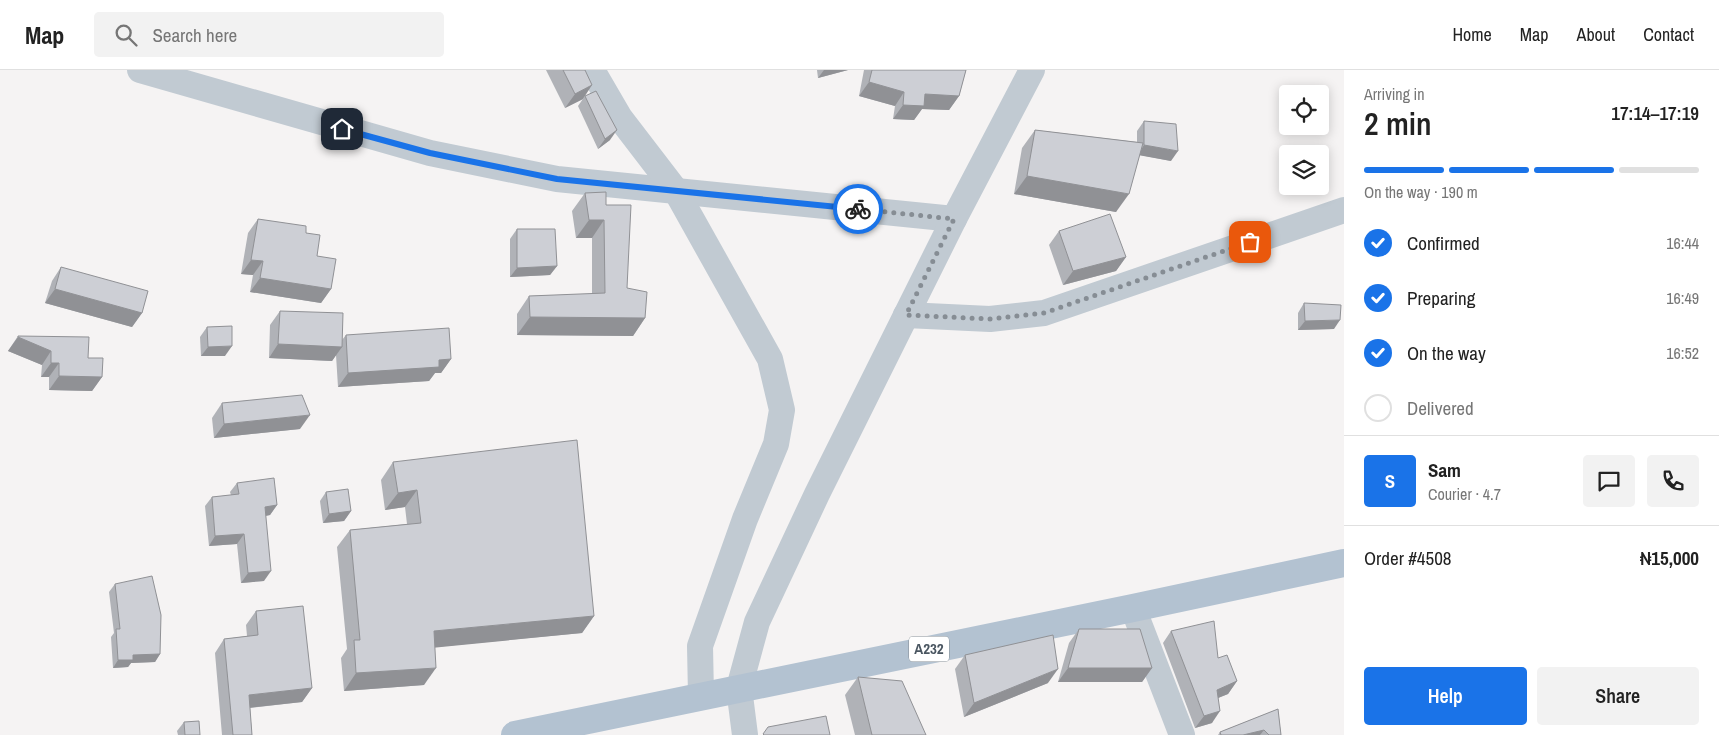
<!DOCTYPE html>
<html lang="en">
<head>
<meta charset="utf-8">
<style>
  body { margin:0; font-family:"Archivo Narrow",sans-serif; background:#f2f2f2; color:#222; height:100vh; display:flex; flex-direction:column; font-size:19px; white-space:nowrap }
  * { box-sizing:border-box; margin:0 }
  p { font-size:16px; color:#767676 }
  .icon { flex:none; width:28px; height:28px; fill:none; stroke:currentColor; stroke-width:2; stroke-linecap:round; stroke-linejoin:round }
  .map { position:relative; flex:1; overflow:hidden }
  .panel { display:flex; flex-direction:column; background:#fff; width:375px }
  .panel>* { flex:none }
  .tools { position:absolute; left:1279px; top:15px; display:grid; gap:10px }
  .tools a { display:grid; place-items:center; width:50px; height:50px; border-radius:5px; background:#fff; box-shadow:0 2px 12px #0003; font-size:25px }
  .pin { position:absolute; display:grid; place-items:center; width:42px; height:42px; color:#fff; margin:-21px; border-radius:10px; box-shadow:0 2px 8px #0006 }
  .courier { position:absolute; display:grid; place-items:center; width:50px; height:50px; margin:-25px; border:4px solid #1a73e8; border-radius:50%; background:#fff; color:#222; box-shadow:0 1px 6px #0007 }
  .head em { font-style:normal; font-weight:600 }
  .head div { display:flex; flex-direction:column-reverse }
  .head { display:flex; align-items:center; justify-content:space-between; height:85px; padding:0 20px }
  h1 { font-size:32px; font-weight:600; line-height:38px }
  .bar { display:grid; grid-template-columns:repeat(4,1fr); gap:8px 5px; align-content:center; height:60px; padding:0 20px }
  .bar i { height:6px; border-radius:4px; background:#e0e0e0 }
  .bar .selected { background:#1a73e8 }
  .bar p { grid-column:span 4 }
  .line { display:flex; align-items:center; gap:12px; padding:0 20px; border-top:1px solid #e0e0e0 }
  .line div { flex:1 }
  .round { display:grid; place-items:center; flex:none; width:52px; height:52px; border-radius:5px; background:#f2f2f2 }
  ol { padding:0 20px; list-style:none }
  li { display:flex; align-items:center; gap:15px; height:55px }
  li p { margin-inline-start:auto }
  li .icon { padding:5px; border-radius:50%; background:#1a73e8; color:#fff; stroke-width:4 }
  li:last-child { color:#767676 }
  li i { width:28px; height:28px; border:2px solid #e0e0e0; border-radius:50% }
  .primary-button { display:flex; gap:10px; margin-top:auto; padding:10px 20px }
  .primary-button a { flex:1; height:58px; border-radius:5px; background:#1a73e8; color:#fff; font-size:20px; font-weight:600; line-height:58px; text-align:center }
  .primary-button a+a { background:#f2f2f2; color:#222 }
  header { display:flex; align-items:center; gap:30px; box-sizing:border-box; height:70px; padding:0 25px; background:#fff; border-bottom:1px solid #e0e0e0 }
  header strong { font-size:24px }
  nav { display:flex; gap:28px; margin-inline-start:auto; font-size:18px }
  .search { width:350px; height:45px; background:#f2f2f2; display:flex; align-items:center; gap:12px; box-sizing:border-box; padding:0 18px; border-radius:5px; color:#767676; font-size:19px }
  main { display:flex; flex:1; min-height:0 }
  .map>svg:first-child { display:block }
</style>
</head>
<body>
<header>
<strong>Map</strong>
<div class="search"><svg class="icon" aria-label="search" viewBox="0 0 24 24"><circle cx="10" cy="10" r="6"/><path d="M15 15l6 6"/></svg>Search here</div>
<nav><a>Home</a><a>Map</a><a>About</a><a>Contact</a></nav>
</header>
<main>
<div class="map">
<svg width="1344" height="665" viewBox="0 0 1344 665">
  <rect width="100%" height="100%" fill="#f5f3f3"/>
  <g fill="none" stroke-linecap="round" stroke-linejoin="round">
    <g stroke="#c1cad2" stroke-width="26">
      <path d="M140 0 430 83 557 109 954 149"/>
      <path d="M592 0 620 48 676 121 770 289 782 340 776 374 745 449 700 576 701 626"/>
      <path d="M906 245 990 249 1044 243 1344 140"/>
      <path d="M1133 538 1182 665"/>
      <path d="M745 665 739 618 757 552 817 424 954 149 1032 0"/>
    </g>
    <path stroke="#b3c2d1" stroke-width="28" d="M515 665 1133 538 1344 493"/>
  </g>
  <g fill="#b0b2b7">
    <path d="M546 0H585L583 29 565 38Z"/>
    <path d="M817 0H848L818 8Z"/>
    <path d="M864 0H966L959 26 949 40 922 39 914 50 893 49 895 36 859 26Z"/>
    <path d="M585 26 610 70 598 79 578 36Z"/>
    <path d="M1144 51 1171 91 1140 85 1116 142 1014 124 1022 78 1035 60 1137 72V61Z"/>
    <path d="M585 123 606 135 627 218 645 248 633 266 517 265V244L529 226 592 224V168H576L572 141Z"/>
    <path d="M258 149 306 163 317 186 331 219 321 233 250 222 253 205 241 204 248 163Z"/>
    <path d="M517 159 557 196 550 205 510 207V169Z"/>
    <path d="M1059 161 1126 187 1116 201 1063 215 1049 175Z"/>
    <path d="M61 197 142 243 132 257 45 233 52 211Z"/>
    <path d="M1304 233 1334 259 1298 260V243Z"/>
    <path d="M280 241 342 270 346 265 451 289 441 303H435L429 311 338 317 336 285 332 291 269 288 270 255Z"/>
    <path d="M207 257 225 286H201L200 267Z"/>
    <path d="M18 266 88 288 102 307 92 321 49 320V307H41L42 295 8 281Z"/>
    <path d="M222 333 300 359 214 368 212 348Z"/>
    <path d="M393 392 594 546 582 563 435 577 424 615 344 621 341 588 347 579 337 477 350 460 407 454 405 437 385 440 381 410Z"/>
    <path d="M237 413 277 435 270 445 266 446 264 511 241 513 237 474 209 476 205 436 212 427 231 425 230 422Z"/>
    <path d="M326 422 351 441 344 451 323 453 320 431Z"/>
    <path d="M115 514 160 584 155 592 131 593 128 597 113 598 111 567 114 563 109 522Z"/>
    <path d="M256 541 312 618 302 632 250 638 252 665H222L215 583 224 569 247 566 246 555Z"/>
    <path d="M1079 559 1152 598 1142 612H1058L1069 573Z"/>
    <path d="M1171 561 1237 611 1228 624 1218 628 1212 653 1195 658 1163 573Z"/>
    <path d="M965 585 1048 613 964 647 955 599Z"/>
    <path d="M858 607 926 665H855L845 625Z"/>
    <path d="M1278 639 1281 665H1218L1220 662Z"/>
    <path d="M184 652 200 665H178L177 661Z"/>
  </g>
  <g fill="#909195">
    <path d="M824 0H848L818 8Z"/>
    <path d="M869 12 904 22 895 36 859 26Z"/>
    <path d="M592 15 583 29 565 38 575 24Z"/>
    <path d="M925 24 959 26 949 40 922 39 914 50 893 49 903 35Z"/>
    <path d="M617 60 610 70 598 79 605 69Z"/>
    <path d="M1144 75 1178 81 1171 91 1138 85Z"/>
    <path d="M1027 106 1129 124 1116 142 1014 124Z"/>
    <path d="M589 150H604L592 168H576Z"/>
    <path d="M1126 187 1116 201 1063 215 1073 201Z"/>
    <path d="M251 190 263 191 253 205 241 204Z"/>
    <path d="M557 196 550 205 510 207 517 198Z"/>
    <path d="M260 208 331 219 321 233 250 222Z"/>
    <path d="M55 219 142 243 132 257 45 233Z"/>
    <path d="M530 247 645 248 633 266 517 265Z"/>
    <path d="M1340 250 1334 259 1298 260 1305 251Z"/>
    <path d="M18 267 51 281 42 295 8 281Z"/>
    <path d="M278 274 342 277 332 291 269 288Z"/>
    <path d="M232 276 225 286H201L208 277Z"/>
    <path d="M451 289 441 303H435L429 311 338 317 348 303 439 290Z"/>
    <path d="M51 293H59L49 307H41Z"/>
    <path d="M59 306 102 307 92 321 49 320Z"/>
    <path d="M310 345 300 359 214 368 224 354Z"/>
    <path d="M417 420 405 437 385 440 398 423Z"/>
    <path d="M277 435 270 445 258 447 265 437Z"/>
    <path d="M351 441 344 451 323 453 329 444Z"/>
    <path d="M244 464 237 474 209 476 215 466Z"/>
    <path d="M271 501 264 511 241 513 248 503Z"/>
    <path d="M594 546 582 563 421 579 434 561Z"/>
    <path d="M160 584 155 592 131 593 128 597 113 598 118 590 133 585Z"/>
    <path d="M436 598 424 615 344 621 356 603Z"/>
    <path d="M1068 598H1152L1142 612H1058Z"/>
    <path d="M1058 599 1048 613 964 647 974 633Z"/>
    <path d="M1237 611 1228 624 1208 632 1217 620Z"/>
    <path d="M312 618 302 632 239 639 249 625Z"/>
    <path d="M1220 641 1212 653 1195 658 1204 646Z"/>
    <path d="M1264 660 1260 665H1243Z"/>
  </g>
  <g fill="#cdcfd5" stroke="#909195">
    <path d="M563 0H585L592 15 575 24Z"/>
    <path d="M872 0H966L959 26 925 24 924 36 903 35 904 22 869 12Z"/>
    <path d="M596 21 617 60 605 69 585 26Z"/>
    <path d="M1144 51 1176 54 1178 81 1144 75Z"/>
    <path d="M1035 60 1143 73 1129 124 1027 106Z"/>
    <path d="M606 122V135H631L627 218 647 222 645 248 530 247 529 226 605 223 604 150H589L585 123Z"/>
    <path d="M1110 144 1126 187 1073 201 1059 161Z"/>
    <path d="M258 149 306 156V163L320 165 317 186 336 189 331 219 260 208 263 191 251 190Z"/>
    <path d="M517 159H555L557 196 517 198Z"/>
    <path d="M61 197 148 221 142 243 55 219Z"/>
    <path d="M1304 233 1341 235 1340 250 1305 251Z"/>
    <path d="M280 241 343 243 342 277 278 274Z"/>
    <path d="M232 256V276L208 277 207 257Z"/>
    <path d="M449 258 451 289 439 290V297L348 303 346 265Z"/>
    <path d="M18 266 89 267 88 288H103L102 307 59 306V293H51V281L18 267Z"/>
    <path d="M302 325 310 345 224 354 222 333Z"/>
    <path d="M577 370 594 546 434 561 436 598 356 603 354 570H360L350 460 421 453 417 420 398 423 393 392Z"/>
    <path d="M274 408 277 435 265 437 271 501 248 503 244 464 215 466 212 427 239 424 237 413Z"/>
    <path d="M348 419 351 441 329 444 326 422Z"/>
    <path d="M152 506 161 545 160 584 133 585V590H118L116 559H120L115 514Z"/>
    <path d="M303 536 312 618 249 625 252 665H233L224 569 258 565 256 541Z"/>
    <path d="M1214 551 1218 588 1227 585 1237 611 1217 620 1220 641 1204 646 1171 561Z"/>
    <path d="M1079 559H1140L1152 598H1068Z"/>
    <path d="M1053 565 1058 599 974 633 965 585Z"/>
    <path d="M858 607 902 611 926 665H872Z"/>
    <path d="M1278 639 1281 665H1269L1264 660 1243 665H1221L1220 662Z"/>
    <path d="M826 646 830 665H764L763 664 768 657Z"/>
    <path d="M199 651 200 665H185L184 652Z"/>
  </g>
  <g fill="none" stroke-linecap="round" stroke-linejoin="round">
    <path stroke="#868d94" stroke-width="5" stroke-dasharray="0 9" d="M858 139 954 149 906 245 990 249 1044 243 1250 172"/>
    <path stroke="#1a73e8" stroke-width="6" d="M342 59 430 83 557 109 858 139"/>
  </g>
  <g text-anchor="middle" stroke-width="4.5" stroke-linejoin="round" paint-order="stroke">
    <rect fill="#fff" stroke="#808990" stroke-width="1" x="909" y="566.5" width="40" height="25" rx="4"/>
    <g font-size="15" font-weight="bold" fill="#4a5661">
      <text x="929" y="584">A232</text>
    </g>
  </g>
</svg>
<div class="tools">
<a><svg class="icon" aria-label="locate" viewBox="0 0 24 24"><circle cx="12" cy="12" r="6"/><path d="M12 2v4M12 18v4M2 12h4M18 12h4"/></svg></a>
<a><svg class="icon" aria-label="layers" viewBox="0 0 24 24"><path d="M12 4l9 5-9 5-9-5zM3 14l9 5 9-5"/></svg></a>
</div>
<div class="pin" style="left:1250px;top:172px;background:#ea580c"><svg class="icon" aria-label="bag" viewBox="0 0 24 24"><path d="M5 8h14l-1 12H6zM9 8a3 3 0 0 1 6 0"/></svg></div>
<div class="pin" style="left:342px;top:59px;background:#1f2937"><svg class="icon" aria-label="home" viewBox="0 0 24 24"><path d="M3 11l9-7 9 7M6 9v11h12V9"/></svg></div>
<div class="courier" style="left:858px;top:139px"><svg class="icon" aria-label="bike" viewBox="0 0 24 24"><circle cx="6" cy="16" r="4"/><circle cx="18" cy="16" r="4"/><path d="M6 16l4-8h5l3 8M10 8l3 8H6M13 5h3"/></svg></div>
</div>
<section class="panel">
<div class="head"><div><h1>2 min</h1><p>Arriving in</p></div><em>17:14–17:19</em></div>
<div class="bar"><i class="selected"></i><i class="selected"></i><i class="selected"></i><i></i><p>On the way · 190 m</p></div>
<ol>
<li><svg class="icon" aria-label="check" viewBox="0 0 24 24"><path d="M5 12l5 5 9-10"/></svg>Confirmed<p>16:44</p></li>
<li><svg class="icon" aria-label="check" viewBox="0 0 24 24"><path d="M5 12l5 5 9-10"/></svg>Preparing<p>16:49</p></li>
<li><svg class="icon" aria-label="check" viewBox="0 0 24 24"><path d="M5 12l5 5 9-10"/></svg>On the way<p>16:52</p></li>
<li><i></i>Delivered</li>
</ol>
<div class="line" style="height:90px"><b class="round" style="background:#1a73e8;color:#fff">S</b><div><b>Sam</b><p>Courier · 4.7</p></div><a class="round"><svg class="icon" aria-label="chat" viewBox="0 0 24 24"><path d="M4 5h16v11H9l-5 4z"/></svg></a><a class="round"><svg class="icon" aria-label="phone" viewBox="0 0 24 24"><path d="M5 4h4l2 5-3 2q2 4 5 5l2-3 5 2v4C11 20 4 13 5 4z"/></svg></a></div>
<div class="line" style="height:65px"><div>Order #4508</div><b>₦15,000</b></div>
<div class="primary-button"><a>Help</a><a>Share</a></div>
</section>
</main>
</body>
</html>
